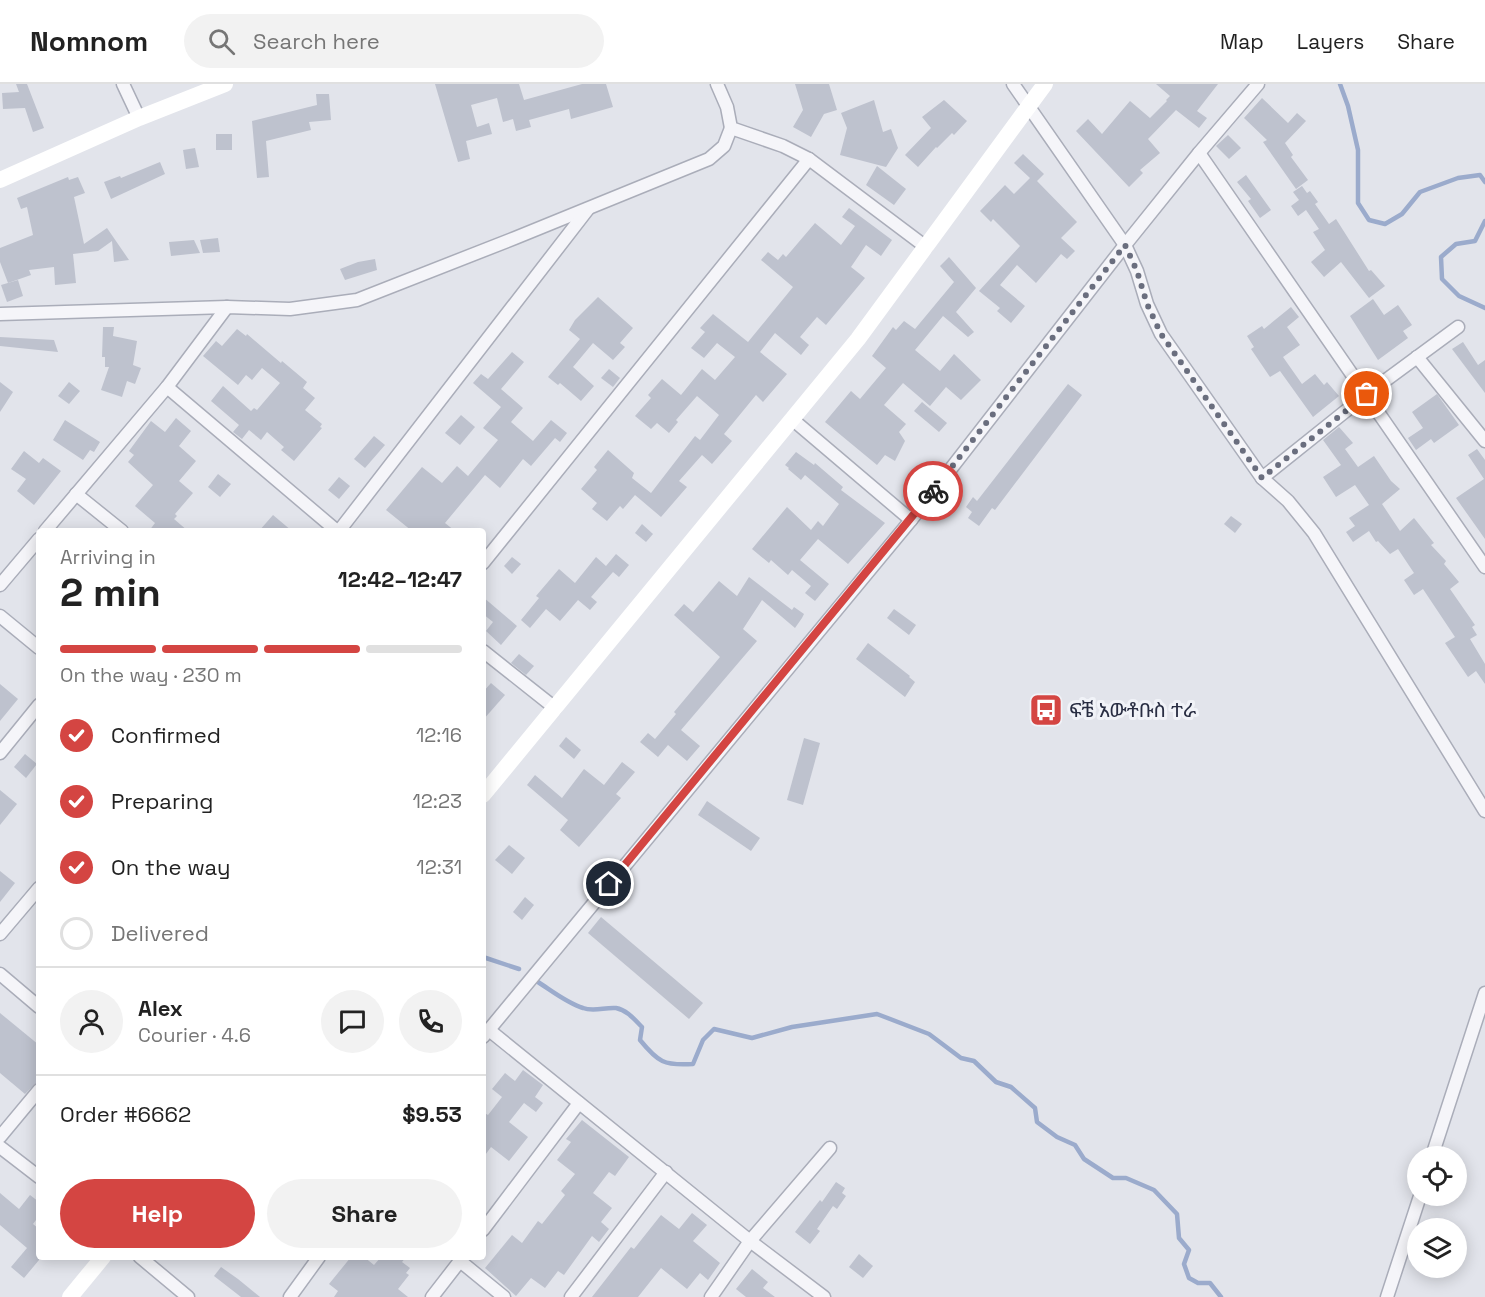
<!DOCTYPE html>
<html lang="en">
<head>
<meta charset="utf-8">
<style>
  body { margin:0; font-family:"Space Grotesk","Noto Sans Ethiopic",sans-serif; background:#f2f2f2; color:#222; height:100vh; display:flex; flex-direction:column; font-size:22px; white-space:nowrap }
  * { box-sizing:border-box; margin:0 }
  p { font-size:20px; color:#767676 }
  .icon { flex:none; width:33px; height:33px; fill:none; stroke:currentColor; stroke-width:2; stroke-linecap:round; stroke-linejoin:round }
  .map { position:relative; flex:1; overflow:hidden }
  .drawer { position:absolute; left:36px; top:444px; width:450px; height:732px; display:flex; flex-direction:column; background:#fff; border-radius:6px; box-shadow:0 3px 15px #0003 }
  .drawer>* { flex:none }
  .fabs { position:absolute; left:1407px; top:1062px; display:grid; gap:12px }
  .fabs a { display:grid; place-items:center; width:60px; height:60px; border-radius:50%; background:#fff; box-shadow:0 3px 15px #0003; font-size:30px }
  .pin { position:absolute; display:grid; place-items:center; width:51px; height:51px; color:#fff; margin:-26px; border:3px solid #fff; border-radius:50%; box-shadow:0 2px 6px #0007 }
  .courier { position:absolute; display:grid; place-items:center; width:60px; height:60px; margin:-30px; border:4px solid #d44542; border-radius:50%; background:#fff; color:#222; box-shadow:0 2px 8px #0007 }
  .head em { font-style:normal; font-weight:700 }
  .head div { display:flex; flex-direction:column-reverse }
  .head { display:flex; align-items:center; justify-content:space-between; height:102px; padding:0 24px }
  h1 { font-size:39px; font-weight:700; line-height:45px }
  .bar { display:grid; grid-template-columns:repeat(4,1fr); gap:9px 6px; align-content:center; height:72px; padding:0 24px }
  .bar i { height:8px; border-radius:4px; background:#e0e0e0 }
  .bar .active { background:#d44542 }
  .bar p { grid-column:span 4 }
  .line { display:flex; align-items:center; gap:15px; padding:0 24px; border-top:2px solid #e0e0e0 }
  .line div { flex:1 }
  .round { display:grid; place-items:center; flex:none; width:63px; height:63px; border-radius:32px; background:#f2f2f2 }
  ol { padding:0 24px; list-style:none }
  li { display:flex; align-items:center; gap:18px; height:66px }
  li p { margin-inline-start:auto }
  li .icon { padding:6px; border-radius:50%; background:#d44542; color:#fff; stroke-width:4 }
  li:last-child { color:#767676 }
  li i { width:33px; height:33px; border:3px solid #e0e0e0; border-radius:50% }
  .action { display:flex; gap:12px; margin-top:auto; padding:12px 24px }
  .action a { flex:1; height:69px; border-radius:36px; background:#d44542; color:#fff; font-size:24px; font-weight:700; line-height:69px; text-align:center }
  .action a+a { background:#f2f2f2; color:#222 }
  header { display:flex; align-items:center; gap:36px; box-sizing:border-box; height:84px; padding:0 30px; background:#fff; border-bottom:2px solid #e0e0e0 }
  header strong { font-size:28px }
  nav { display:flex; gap:33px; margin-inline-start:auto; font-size:21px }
  .search { width:420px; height:54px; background:#f2f2f2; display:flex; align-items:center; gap:15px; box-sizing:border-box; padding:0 21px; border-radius:33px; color:#767676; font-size:22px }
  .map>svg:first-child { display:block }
</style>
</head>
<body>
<header>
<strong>Nomnom</strong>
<div class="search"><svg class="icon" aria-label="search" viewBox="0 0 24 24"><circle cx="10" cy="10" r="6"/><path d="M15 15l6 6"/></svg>Search here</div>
<nav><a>Map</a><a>Layers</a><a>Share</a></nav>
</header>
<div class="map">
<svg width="1485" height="1213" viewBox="0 0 1485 1213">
  <rect width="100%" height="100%" fill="#e2e4eb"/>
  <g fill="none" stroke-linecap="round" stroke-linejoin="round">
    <g stroke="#9babcc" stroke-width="4.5">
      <path d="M1340 0 1348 22 1358 66V119L1369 136 1385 140 1402 130 1420 108 1458 94 1480 91 1485 98"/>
      <path d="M1485 137 1475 157 1456 160 1441 173 1442 195 1459 212 1485 224"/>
      <path d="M483 873 519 885"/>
      <path d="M538 898C552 907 567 919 583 924 594 928 605 923 616 924 627 926 635 936 642 943L640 956C658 978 664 982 693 980L703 956 714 945 752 954 792 943 877 930 929 950 961 974 974 977 996 998 1011 1003 1035 1024 1037 1038 1057 1053 1075 1061 1084 1075 1113 1094H1126L1154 1106 1177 1130 1179 1154 1189 1166 1184 1180 1189 1194 1198 1199H1210L1221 1213"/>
    </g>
  </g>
  <g fill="#bec2ce">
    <path d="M16 0H27L44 44 33 48 25 24 3 25 2 9 19 8Z"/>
    <path d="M435 0H519L524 16 582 0H606L613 23 571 35 569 25 529 36 531 43 516 47 513 35 503 38 497 14 471 21 477 43 489 39 492 50 466 57 470 75 458 78Z"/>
    <path d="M795 0H829L837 26 824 30 811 53 793 43 803 26Z"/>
    <path d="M1156 0H1218L1197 27 1207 34 1199 44 1176 26 1148 55 1160 69 1140 86 1143 89 1129 103 1076 47 1088 35 1102 50 1130 17 1150 34 1167 17 1166 16 1170 12Z"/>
    <path d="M316 10H329L331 36 309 38 311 46 266 57 269 93 257 94 252 37 317 21Z"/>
    <path d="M1262 14 1288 39 1297 29 1306 37 1285 59 1293 71 1291 73 1308 96 1296 105 1263 58 1267 56 1244 34Z"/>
    <path d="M874 16 883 48 891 45 898 64 886 83 840 71 847 44 841 29Z"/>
    <path d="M944 16 967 37 954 51 952 49 937 64 936 63 918 83 905 71 931 44 922 33Z"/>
    <rect x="216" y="50" width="16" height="16"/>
    <path d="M1228 51 1241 64 1229 75 1216 62Z"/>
    <path d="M195 64 199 83 186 85 183 66Z"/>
    <path d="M1023 70 1044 90 1037 97 1077 138 1061 154 1075 167 1067 175 1061 170 1036 199 1017 181 1000 201 1025 222 1011 239 997 227 1000 224 979 207 1020 162 993 135 991 138 980 127 1005 101 1014 110 1030 94 1014 79Z"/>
    <path d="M160 78 165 90 111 115 104 98 120 92 121 94Z"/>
    <path d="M877 82 906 105 894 121 866 101Z"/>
    <path d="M1246 91 1271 126 1260 134 1248 117 1251 115 1237 98Z"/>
    <path d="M68 93 69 96 78 93 85 109 74 113 84 160 107 144 129 176 114 178 112 157 98 167 73 170 76 199 55 201 54 183 29 186 31 191 8 199 0 178V164L33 151 27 123 21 125 17 114Z"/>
    <path d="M1302 102 1307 109 1310 107 1318 118 1315 120 1329 140 1336 135 1369 187 1371 186 1385 202 1369 214 1341 178 1324 193 1311 178 1325 166 1313 148 1319 145 1306 126 1298 132 1291 122 1299 116 1293 108Z"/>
    <path d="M849 124 892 156 881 172 866 161 851 183 865 194 826 241 817 233 800 253 809 261 801 271 775 249 760 268 787 290 763 318 756 311 738 333 724 350 732 357 712 380 702 371 679 397 687 403 661 433 635 411 623 425 620 422 607 437 592 425 597 419 581 405 597 386 594 383 608 366 634 389 632 394 651 409 695 352 700 356 719 331 697 312 676 336 678 338 669 349 657 339 651 345 635 332 651 314 648 311 662 295 681 311 702 285 715 296 735 273 717 259 704 274 691 264 705 248 700 244 713 230 748 258 793 203 761 176 768 168 778 176 783 170 786 173 815 139 841 161 855 142 842 133Z"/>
    <path d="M218 154 220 168 203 169 200 156Z"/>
    <path d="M194 156 200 169 171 172 169 158Z"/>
    <path d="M949 173 976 204 956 228 974 248 968 253 943 232 915 266 940 287 954 270 981 296 961 316 946 303 930 322 903 299 884 321 906 340 899 348 905 357 895 377 885 371 877 381 825 338 851 307 860 315 886 284 872 272 893 243 896 246 904 237 915 245 954 198 940 182Z"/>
    <path d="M375 175 377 186 345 196 340 185 358 178Z"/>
    <path d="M18 196 23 212 7 218 1 201Z"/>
    <path d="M598 213 633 244 620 259 625 263 613 276 593 259 573 283 594 302 581 317 560 299 558 301 548 293 580 255 569 246 575 236Z"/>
    <path d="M1373 215 1384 231 1398 221 1412 241 1403 247 1408 254 1378 276 1350 232Z"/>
    <path d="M1291 223 1299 233 1287 243 1300 261 1283 273 1302 300 1315 290 1324 301 1327 298 1339 312 1313 333 1280 287 1270 293 1251 265 1254 263 1247 252 1262 242 1264 245Z"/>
    <path d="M103 243H114L113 252 137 257 133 281 141 284 135 300 127 297 122 313 101 306 109 283H105V273H102Z"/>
    <path d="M237 245 246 252 247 250 281 279 282 277 307 298 303 304 315 314 305 326 322 340 320 343 322 344 294 377 281 366 284 363 267 348 261 356 249 346 242 355 233 348 239 341 211 317 223 302 251 327 254 324 257 326 280 299 262 284 252 296 246 291 238 301 203 272 216 257 222 262Z"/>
    <path d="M0 253 54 256 58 268 0 262Z"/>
    <path d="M1463 258 1478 281 1485 276V309L1452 265Z"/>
    <path d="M512 268 524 278 501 305 523 324 511 338 533 357 551 336 567 349 560 358 555 354 531 382 523 375 500 404 485 391 445 439 455 447H412L386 426 422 383 442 399 457 382 468 392 498 356 483 344 501 323 473 299 481 290 488 295Z"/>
    <path d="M609 285 620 294 613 303 601 294Z"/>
    <path d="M0 298 13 308 0 328Z"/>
    <path d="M69 298 80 307 69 320 58 312Z"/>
    <path d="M1068 300 1082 311 995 426 992 424 979 442 968 434 972 428 966 423 973 413 977 417Z"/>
    <path d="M1437 310 1459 341 1434 359 1431 355 1416 366 1408 354 1423 344 1412 328Z"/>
    <path d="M922 318 947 339 939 348 914 327Z"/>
    <path d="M461 331 475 343 460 361 445 349Z"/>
    <path d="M176 334 191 347 179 362 196 377 179 397 193 409 175 430 177 432 174 435 188 447H149L155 439 135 422 153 401 128 378 134 371 129 367 151 337 165 348Z"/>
    <path d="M65 336 100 358 94 368 90 366 83 376 53 356Z"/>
    <path d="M1339 343 1353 359 1345 365 1358 383 1374 372 1391 397 1400 405 1382 420 1400 447 1414 434 1434 459 1431 461 1446 477 1444 480 1459 498 1450 505 1475 541 1472 543 1477 551 1470 555 1485 580V600L1476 587 1468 593 1445 559 1455 553 1423 505 1414 511 1404 496 1414 489 1398 465 1390 470 1378 457 1376 458 1369 447 1353 458 1346 448 1355 442 1349 434 1369 421 1355 401 1336 413 1323 393 1341 381 1323 356Z"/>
    <path d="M374 352 385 361 365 384 354 375Z"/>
    <path d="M1477 365 1485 376V455L1456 414 1484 395 1468 371Z"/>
    <path d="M24 367 39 379 43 374 61 387 34 421 17 407 26 395 11 385Z"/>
    <path d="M796 368 814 381 815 379 843 403 841 406 885 439 848 480 818 455 800 476 829 500 815 517 805 509 811 502 792 486 788 491 771 476 769 479 752 465 787 423 811 446 818 437 823 442 839 420 805 391 801 396 788 385 789 384 785 381Z"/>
    <path d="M218 390 231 400 220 413 208 403Z"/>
    <path d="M339 393 350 402 339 415 328 406Z"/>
    <path d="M273 431 292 447H259Z"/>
    <path d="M1231 432 1242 440 1235 449 1224 440Z"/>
    <path d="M642 440 653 450 646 458 635 449Z"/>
    <path d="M616 470 629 481 619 493 613 488 591 513 597 518 590 526 578 516 560 537 546 525 530 544 521 536 539 514 536 512 559 485 575 499 596 473 606 482Z"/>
    <path d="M512 473 521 480 512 490 504 482Z"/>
    <path d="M749 493 792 526 794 523 804 530 802 534 795 544 762 516 743 545 757 557 681 646 700 662 687 677 668 661 658 673 640 658 648 649 655 655 676 630 674 628 720 573 674 531 684 520 693 528 719 497 737 512Z"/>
    <path d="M483 513 517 542 501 561 486 547 493 538 483 530Z"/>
    <path d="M894 525 916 541 909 551 887 534Z"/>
    <path d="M868 559 910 592 909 593 915 598 905 613 856 575Z"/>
    <path d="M519 570 534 582 526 591 511 579Z"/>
    <path d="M491 599 505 611 483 636V608Z"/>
    <path d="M0 600 18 615 0 637Z"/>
    <path d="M566 653 581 666 574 675 559 662Z"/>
    <path d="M804 654 820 659 803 721 787 716Z"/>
    <path d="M25 670 37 680 26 694 14 683Z"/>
    <path d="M622 678 635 688 616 710 621 714 579 763 560 746 568 736 527 701 535 691 562 714 584 685 604 701Z"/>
    <path d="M0 706 17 720 0 741Z"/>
    <path d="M707 717 760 754 751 767 698 731Z"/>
    <path d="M509 761 525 774 512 790 495 776Z"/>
    <path d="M0 787 15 799 0 818Z"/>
    <path d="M525 813 534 821 522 836 513 828Z"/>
    <path d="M601 833 703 919 689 935 588 849Z"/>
    <path d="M0 929 39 961V996L25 1010 0 989Z"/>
    <path d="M523 986 543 1001 535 1013 543 1019 536 1028 524 1019 509 1038 528 1053 509 1077 491 1063 483 1074V1028L488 1031 502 1013 492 1005 505 989 515 997Z"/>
    <path d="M582 1036 629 1073 615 1092 609 1088 593 1109 612 1124 601 1138 609 1145 599 1158 592 1152 564 1191 558 1187 545 1204 531 1194 516 1212 485 1184 512 1151 522 1159 538 1137 542 1140 565 1111 561 1107 575 1090 557 1076 571 1058 566 1055Z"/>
    <path d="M836 1098 845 1104 842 1109 846 1112 837 1125 833 1122 817 1145 820 1147 810 1160 795 1148 820 1116 822 1118Z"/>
    <path d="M0 1109 19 1125 30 1111 39 1118V1132L33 1140 39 1145V1176L24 1194 11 1183 27 1164 0 1141Z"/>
    <path d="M692 1129 707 1141 693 1157 720 1179 708 1196 700 1189 687 1205 661 1184 638 1213H592L631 1163 634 1165 661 1131 679 1145Z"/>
    <path d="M859 1170 873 1182 863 1194 849 1183Z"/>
    <path d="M351 1173H364L374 1181 381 1173H406L402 1178 410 1184 406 1189 409 1191 398 1205 408 1213H334L338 1207 329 1200Z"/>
    <path d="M221 1183 238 1195 260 1213H241L214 1192Z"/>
    <path d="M752 1185 768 1198 763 1204 775 1213H746L736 1205Z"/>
  </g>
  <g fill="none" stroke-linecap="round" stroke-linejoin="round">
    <defs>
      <g id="street">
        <path d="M123 0 139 34"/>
        <path d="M717 0 727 23 731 44 783 62 809 75 926 163"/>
        <path d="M1013 0 1125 161 1137 187 1147 220 1161 250 1262 394 1288 417 1314 449 1485 727"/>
        <path d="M1199 69 1485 483"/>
        <path d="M0 230 227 223 290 225 357 216 515 154 709 75 724 62 731 44"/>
        <path d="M1417 273 1485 357"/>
        <path d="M167 303 337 447"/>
        <path d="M792 335 911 436"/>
        <path d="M1262 394 1367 310 1458 243"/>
        <path d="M76 410 122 447"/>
        <path d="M45 447 167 303 227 223"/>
        <path d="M339 447 588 125"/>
        <path d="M483 479 809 75"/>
        <path d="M0 501 39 455"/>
        <path d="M0 532 39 564"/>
        <path d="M483 567 555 624"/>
        <path d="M0 669 39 621"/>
        <path d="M0 850 39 804"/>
        <path d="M0 890 39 923"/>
        <path d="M489 946 750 1157 824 1213"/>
        <path d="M483 953 911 436 1125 161 1199 69 1258 0"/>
        <path d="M0 1053 39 1006"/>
        <path d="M0 1063 39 1093"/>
        <path d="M1432 1072 1485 909"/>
        <path d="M483 1146 579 1019"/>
        <path d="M140 1173 188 1213"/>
        <path d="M460 1177 504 1213"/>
        <path d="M290 1213 319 1173"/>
        <path d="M432 1213 463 1173"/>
        <path d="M571 1213 666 1088"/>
        <path d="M711 1213 750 1157 830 1064"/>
        <path d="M1387 1213 1420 1112"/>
      </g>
    </defs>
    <use href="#street" stroke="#aaadb9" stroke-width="15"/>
    <use href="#street" stroke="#f5f5f9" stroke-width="12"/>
    <g stroke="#fff" stroke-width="16">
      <path d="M0 96 139 34 225 0"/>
      <path d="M483 711 858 255 1045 0"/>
      <path d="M70 1213 103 1173"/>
    </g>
  </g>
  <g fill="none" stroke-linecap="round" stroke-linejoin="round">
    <path stroke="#6a6e7e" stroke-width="6" stroke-dasharray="0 10.8" d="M933 407 1125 161 1137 187 1147 220 1161 250 1262 394 1367 310"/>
    <path stroke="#d44542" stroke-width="8" d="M609 800 933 407"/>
  </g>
  <defs>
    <symbol id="bus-square" viewBox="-11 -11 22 22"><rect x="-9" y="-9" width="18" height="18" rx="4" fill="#d44542" stroke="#f1f3f8"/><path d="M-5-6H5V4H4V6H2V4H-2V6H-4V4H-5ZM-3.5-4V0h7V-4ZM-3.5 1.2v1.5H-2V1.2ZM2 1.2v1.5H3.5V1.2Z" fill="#fff"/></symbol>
  </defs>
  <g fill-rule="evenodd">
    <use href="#bus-square" x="1027" y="607" width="38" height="38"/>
  </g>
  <g text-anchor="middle" stroke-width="6" stroke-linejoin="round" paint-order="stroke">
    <g font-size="20" fill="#292e43" stroke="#f1f3f8" text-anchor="start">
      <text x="1069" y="633">ፍቼ አውቶቡስ ተራ</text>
    </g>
  </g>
</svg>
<div class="fabs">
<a><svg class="icon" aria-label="locate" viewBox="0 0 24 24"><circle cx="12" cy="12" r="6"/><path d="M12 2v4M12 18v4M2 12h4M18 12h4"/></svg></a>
<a><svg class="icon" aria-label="layers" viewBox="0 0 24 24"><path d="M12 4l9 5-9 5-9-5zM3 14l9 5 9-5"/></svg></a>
</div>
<div class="pin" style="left:1367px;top:310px;background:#ea580c"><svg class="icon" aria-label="bag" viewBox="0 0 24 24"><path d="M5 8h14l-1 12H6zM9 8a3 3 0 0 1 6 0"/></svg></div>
<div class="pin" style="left:609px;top:800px;background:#1f2937"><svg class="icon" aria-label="home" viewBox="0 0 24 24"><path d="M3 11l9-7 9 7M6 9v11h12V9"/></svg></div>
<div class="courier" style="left:933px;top:407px"><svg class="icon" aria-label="bike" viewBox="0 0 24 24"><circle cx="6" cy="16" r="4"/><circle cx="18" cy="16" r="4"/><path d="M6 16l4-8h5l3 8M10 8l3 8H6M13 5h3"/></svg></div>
<section class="drawer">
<div class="head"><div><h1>2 min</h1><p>Arriving in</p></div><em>12:42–12:47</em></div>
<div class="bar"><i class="active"></i><i class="active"></i><i class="active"></i><i></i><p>On the way · 230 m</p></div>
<ol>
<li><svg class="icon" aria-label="check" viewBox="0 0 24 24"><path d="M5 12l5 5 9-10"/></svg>Confirmed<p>12:16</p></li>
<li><svg class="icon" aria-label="check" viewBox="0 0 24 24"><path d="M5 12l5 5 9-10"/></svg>Preparing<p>12:23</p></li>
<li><svg class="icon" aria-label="check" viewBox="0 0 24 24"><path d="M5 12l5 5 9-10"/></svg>On the way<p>12:31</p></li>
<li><i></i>Delivered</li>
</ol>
<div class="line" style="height:108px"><a class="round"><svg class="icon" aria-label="person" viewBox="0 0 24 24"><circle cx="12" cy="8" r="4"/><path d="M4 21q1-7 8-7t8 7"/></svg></a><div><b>Alex</b><p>Courier · 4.6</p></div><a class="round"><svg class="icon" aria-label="chat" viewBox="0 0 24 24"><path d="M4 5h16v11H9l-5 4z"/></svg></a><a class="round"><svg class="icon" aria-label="phone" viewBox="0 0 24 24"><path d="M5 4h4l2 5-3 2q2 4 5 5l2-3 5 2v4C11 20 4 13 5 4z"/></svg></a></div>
<div class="line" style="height:78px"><div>Order #6662</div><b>$9.53</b></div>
<div class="action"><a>Help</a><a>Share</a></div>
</section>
</div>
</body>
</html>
